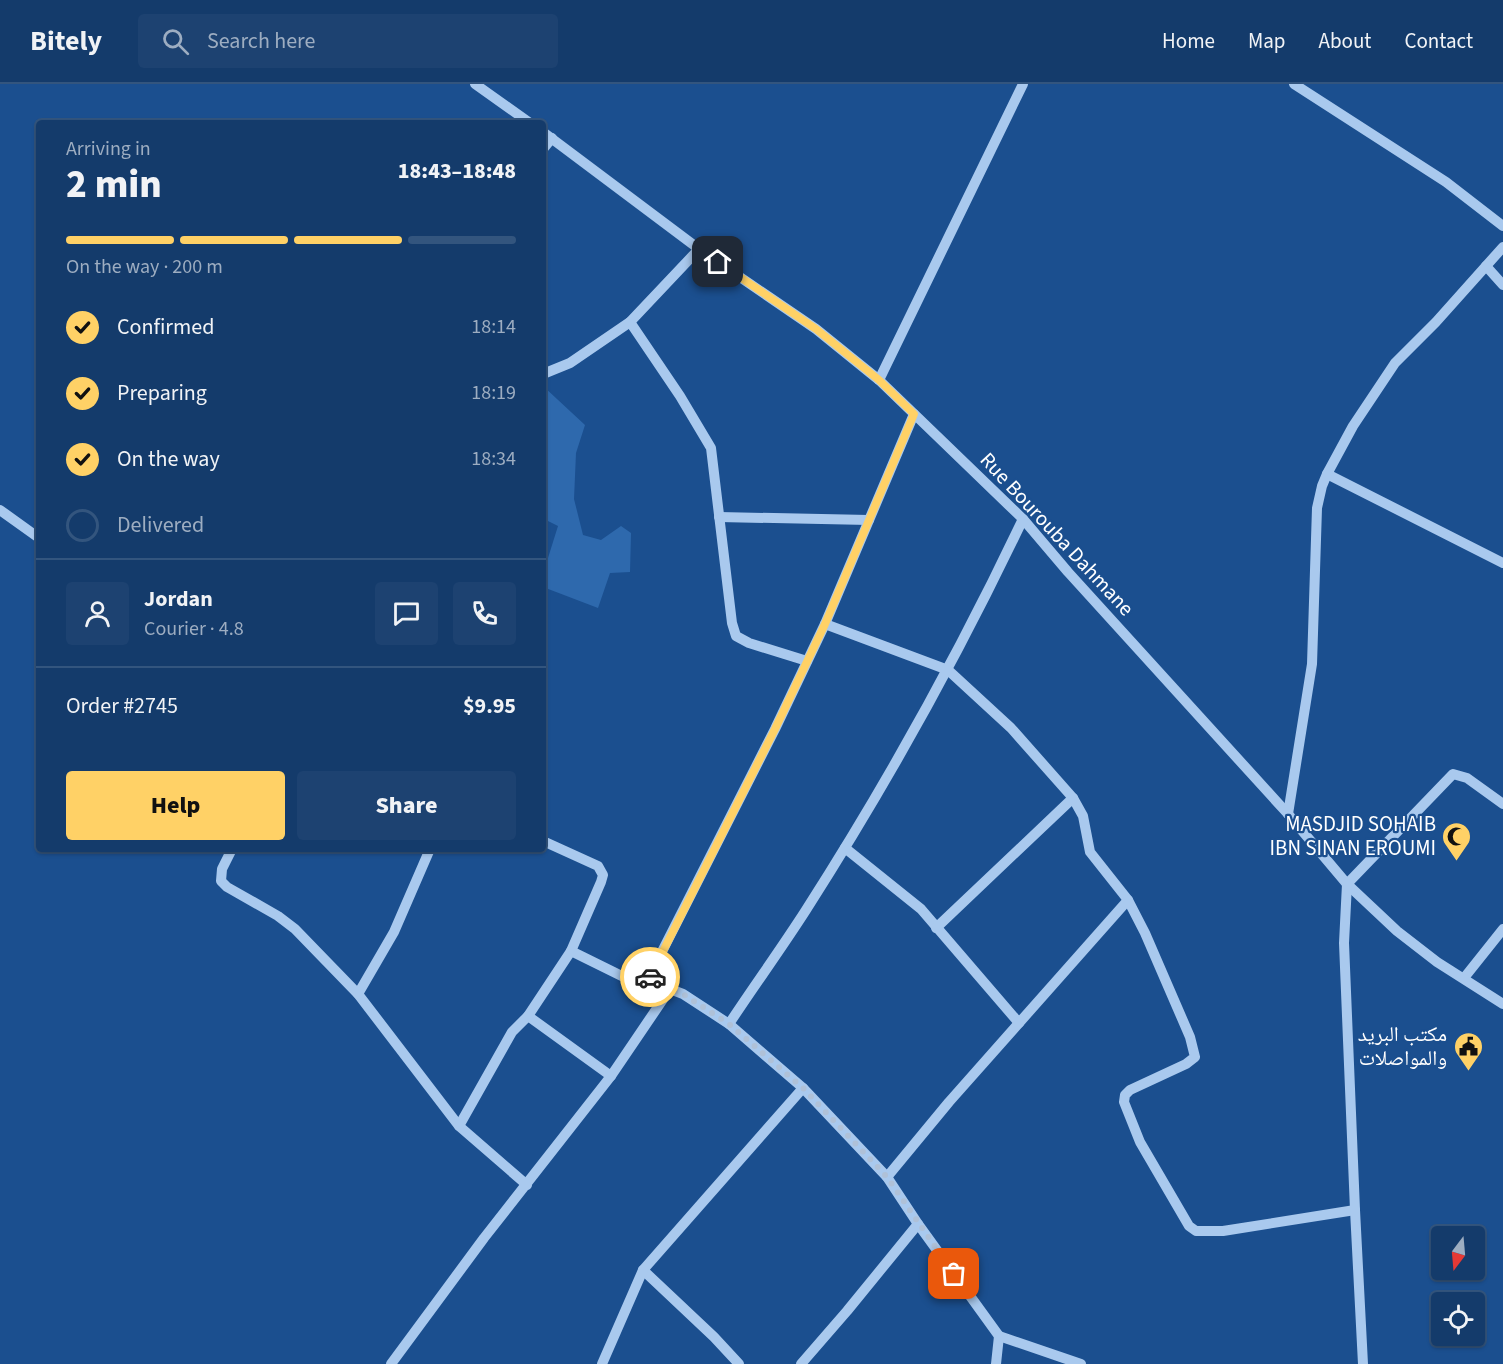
<!DOCTYPE html>
<html lang="en">
<head>
<meta charset="utf-8">
<style>
  body { margin:0; font-family:"Source Sans 3","Noto Naskh Arabic",sans-serif; background:#1d4271; color:#f1f3f6; height:100vh; display:flex; flex-direction:column; font-size:22px; white-space:nowrap }
  * { box-sizing:border-box; margin:0 }
  p { font-size:20px; color:#9dadc1 }
  .icon { flex:none; width:33px; height:33px; fill:none; stroke:currentColor; stroke-width:2; stroke-linecap:round; stroke-linejoin:round }
  .map { position:relative; flex:1; overflow:hidden }
  .drawer { position:absolute; left:36px; top:36px; width:510px; height:732px; display:flex; flex-direction:column; background:#143b6b; border-radius:6px; box-shadow:0 2px 4px #0004,0 0 0 2px #33557e }
  .drawer>* { flex:none }
  .needle { width:39px; rotate:196deg }
  .fabs { position:absolute; left:1431px; top:1142px; display:grid; gap:12px }
  .fabs a { display:grid; place-items:center; width:54px; height:54px; border-radius:6px; background:#143b6b; box-shadow:0 2px 4px #0004,0 0 0 2px #33557e; font-size:30px }
  .pin { position:absolute; display:grid; place-items:center; width:51px; height:51px; color:#fff; margin:-26px; border-radius:12px; box-shadow:0 3px 9px #0006 }
  .courier { position:absolute; display:grid; place-items:center; width:60px; height:60px; margin:-30px; border:4px solid #ffd166; border-radius:50%; background:#fff; color:#222; box-shadow:0 2px 8px #0007 }
  .summary em { font-style:normal; font-weight:800 }
  .summary div { display:flex; flex-direction:column-reverse }
  .summary { display:flex; align-items:center; justify-content:space-between; height:102px; padding:0 30px }
  h1 { font-size:39px; font-weight:800; line-height:45px }
  .bar { display:grid; grid-template-columns:repeat(4,1fr); gap:9px 6px; align-content:center; height:72px; padding:0 30px }
  .bar i { height:8px; border-radius:4px; background:#33557e }
  .bar .current { background:#ffd166 }
  .bar p { grid-column:span 4 }
  .line { display:flex; align-items:center; gap:15px; padding:0 30px; border-top:2px solid #33557e }
  .line div { flex:1 }
  .round { display:grid; place-items:center; flex:none; width:63px; height:63px; border-radius:6px; background:#1d4271 }
  ol { padding:0 30px; list-style:none }
  li { display:flex; align-items:center; gap:18px; height:66px }
  li p { margin-inline-start:auto }
  li .icon { padding:6px; border-radius:50%; background:#ffd166; color:#111; stroke-width:4 }
  li:last-child { color:#9dadc1 }
  li i { width:33px; height:33px; border:3px solid #33557e; border-radius:50% }
  .button { display:flex; gap:12px; margin-top:auto; padding:12px 30px }
  .button a { flex:1; height:69px; border-radius:6px; background:#ffd166; color:#111; font-size:24px; font-weight:800; line-height:69px; text-align:center }
  .button a+a { background:#1d4271; color:#f1f3f6 }
  header { display:flex; align-items:center; gap:36px; box-sizing:border-box; height:84px; padding:0 30px; background:#143b6b; border-bottom:2px solid #33557e }
  header strong { font-size:28px }
  nav { display:flex; gap:33px; margin-inline-start:auto; font-size:21px }
  .search { width:420px; height:54px; background:#1d4271; display:flex; align-items:center; gap:15px; box-sizing:border-box; padding:0 21px; border-radius:6px; color:#9dadc1; font-size:22px }
  .map>svg:first-child { display:block }
</style>
</head>
<body>
<header>
<strong>Bitely</strong>
<div class="search"><svg class="icon" aria-label="search" viewBox="0 0 24 24"><circle cx="10" cy="10" r="6"/><path d="M15 15l6 6"/></svg>Search here</div>
<nav><a>Home</a><a>Map</a><a>About</a><a>Contact</a></nav>
</header>
<div class="map">
<svg width="1503" height="1280" viewBox="0 0 1503 1280">
  <rect width="100%" height="100%" fill="#1b4f8f"/>
  <path fill="#2e69ad" d="M543 302 585 341 576 369 574 415 583 451 601 456 621 442 631 449 630 488 610 489 598 524 543 503V490L558 442 548 437 543 445Z"/>
  <g fill="none" stroke-linecap="round" stroke-linejoin="round">
    <g stroke="#a9c9ee" stroke-width="10">
      <path d="M475 0 530 39"/>
      <path d="M1294 0 1446 98 1503 142"/>
      <path d="M543 48 699 165 816 245 879 296 1023 435 1068 488 1288 730 1347 800 1397 847 1437 878 1503 920"/>
      <path d="M543 65 552 54"/>
      <path d="M1486 182 1503 201"/>
      <path d="M630 238 680 312 711 364 732 539 736 552 749 559 807 577"/>
      <path d="M543 290 570 279 630 238 699 165"/>
      <path d="M879 296 1023 0"/>
      <path d="M1327 390 1503 479"/>
      <path d="M0 426 39 454"/>
      <path d="M719 433 869 436"/>
      <path d="M825 540 948 586 1011 644 1073 714 1083 732 1090 768 1128 816 1145 849 1190 953 1195 973 1186 980 1130 1006 1125 1011 1124 1018 1140 1058 1189 1142 1196 1147H1223L1355 1126"/>
      <path d="M1288 730 1312 580 1317 424 1322 402 1327 390 1353 342 1395 279 1436 238 1503 163"/>
      <path d="M845 764 921 825 1019 939"/>
      <path d="M232 765 222 785 221 797 227 803 278 832 295 845 358 910 459 1042 527 1101"/>
      <path d="M936 844 1073 714"/>
      <path d="M571 867 644 903 670 905 683 910 729 940 803 1004 887 1093 918 1140 999 1252 996 1280"/>
      <path d="M1464 894 1503 845"/>
      <path d="M644 903 775 645 825 540 914 330"/>
      <path d="M358 910 394 848 430 765"/>
      <path d="M528 932 611 992"/>
      <path d="M729 940C754 902 781 865 806 826 886 701 959 570 1023 435"/>
      <path d="M459 1042 512 948 528 932 571 867 601 798 603 791 598 782 543 757"/>
      <path d="M887 1093 949 1018 1128 816"/>
      <path d="M643 1186 714 1253 739 1280"/>
      <path d="M999 1252 1081 1280"/>
      <path d="M391 1280 484 1154 611 992 670 905"/>
      <path d="M602 1280 643 1186 803 1004"/>
      <path d="M801 1280 847 1227 918 1140"/>
      <path d="M1363 1280 1355 1126 1344 859 1347 800 1453 690 1467 694 1503 720"/>
    </g>
  </g>
  <g fill="none" stroke-linecap="round" stroke-linejoin="round">
    <path stroke="#afc1d8" stroke-width="6" stroke-dasharray="0 10.8" d="M650 893 644 903 670 905 683 910 729 940 803 1004 887 1093 954 1190"/>
    <path stroke="#ffd166" stroke-width="8" d="M650 893 775 645 825 540 914 330 879 296 816 245 718 178"/>
  </g>
  <defs>
    <symbol id="mosque-pin" viewBox="-11 -11 22 30"><path d="M0 17L-7.5 6A9.5 9.5 0 1 1 7.5 6Z" fill="#ffd166" stroke="#1b4f8f"/><path d="M3.5-4.9A6 6 0 1 0 3.5 4.9A5 5 0 1 1 3.5-4.9Z" fill="#111"/></symbol>
    <symbol id="civic-pin" viewBox="-11 -11 22 30"><path d="M0 17L-7.5 6A9.5 9.5 0 1 1 7.5 6Z" fill="#ffd166" stroke="#1b4f8f"/><path d="M-.6-6.5H3V-4.5H.6V-3L4-1V1h2V6H-6V1h2V-1L-.6-3ZM-1.2 2.5V6h2.4V2.5Z" fill="#111"/></symbol>
  </defs>
  <g fill-rule="evenodd">
    <use href="#mosque-pin" x="1440" y="736" width="33" height="45"/>
    <use href="#civic-pin" x="1452" y="946" width="33" height="45"/>
  </g>
  <g text-anchor="middle" stroke-width="4.5" stroke-linejoin="round" paint-order="stroke">
    <g font-size="21" fill="#fff" stroke="#1b4f8f">
      <text transform="translate(1057 450) rotate(47)" y="7">Rue Bourouba Dahmane</text>
    </g>
    <g font-size="21" fill="#fff" stroke="#1b4f8f" text-anchor="end">
      <text x="1436" y="747">MASDJID SOHAIB<tspan x="1436" dy="24">IBN SINAN EROUMI</tspan></text>
      <text x="1447" y="957">مكتب البريد<tspan x="1447" dy="24">والمواصلات</tspan></text>
    </g>
  </g>
</svg>
<div class="fabs">
<a><svg class="needle" viewBox="-14 -14 28 28"><path d="M0-13l5 13h-10z" fill="#e53935"/><path d="M0 13l5-13h-10z" fill="#9dadc1"/></svg></a>
<a><svg class="icon" aria-label="locate" viewBox="0 0 24 24"><circle cx="12" cy="12" r="6"/><path d="M12 2v4M12 18v4M2 12h4M18 12h4"/></svg></a>
</div>
<div class="pin" style="left:954px;top:1190px;background:#ea580c"><svg class="icon" aria-label="bag" viewBox="0 0 24 24"><path d="M5 8h14l-1 12H6zM9 8a3 3 0 0 1 6 0"/></svg></div>
<div class="pin" style="left:718px;top:178px;background:#1f2937"><svg class="icon" aria-label="home" viewBox="0 0 24 24"><path d="M3 11l9-7 9 7M6 9v11h12V9"/></svg></div>
<div class="courier" style="left:650px;top:893px"><svg class="icon" aria-label="car" viewBox="0 0 24 24"><path d="M5 17H2v-5l4-1 3-4h7l3 4 3 1v5h-3M9 17h6M6 11h13"/><circle cx="7" cy="17" r="2"/><circle cx="17" cy="17" r="2"/></svg></div>
<section class="drawer">
<div class="summary"><div><h1>2 min</h1><p>Arriving in</p></div><em>18:43–18:48</em></div>
<div class="bar"><i class="current"></i><i class="current"></i><i class="current"></i><i></i><p>On the way · 200 m</p></div>
<ol>
<li><svg class="icon" aria-label="check" viewBox="0 0 24 24"><path d="M5 12l5 5 9-10"/></svg>Confirmed<p>18:14</p></li>
<li><svg class="icon" aria-label="check" viewBox="0 0 24 24"><path d="M5 12l5 5 9-10"/></svg>Preparing<p>18:19</p></li>
<li><svg class="icon" aria-label="check" viewBox="0 0 24 24"><path d="M5 12l5 5 9-10"/></svg>On the way<p>18:34</p></li>
<li><i></i>Delivered</li>
</ol>
<div class="line" style="height:108px"><a class="round"><svg class="icon" aria-label="person" viewBox="0 0 24 24"><circle cx="12" cy="8" r="4"/><path d="M4 21q1-7 8-7t8 7"/></svg></a><div><b>Jordan</b><p>Courier · 4.8</p></div><a class="round"><svg class="icon" aria-label="chat" viewBox="0 0 24 24"><path d="M4 5h16v11H9l-5 4z"/></svg></a><a class="round"><svg class="icon" aria-label="phone" viewBox="0 0 24 24"><path d="M5 4h4l2 5-3 2q2 4 5 5l2-3 5 2v4C11 20 4 13 5 4z"/></svg></a></div>
<div class="line" style="height:78px"><div>Order #2745</div><b>$9.95</b></div>
<div class="button"><a>Help</a><a>Share</a></div>
</section>
</div>
</body>
</html>
